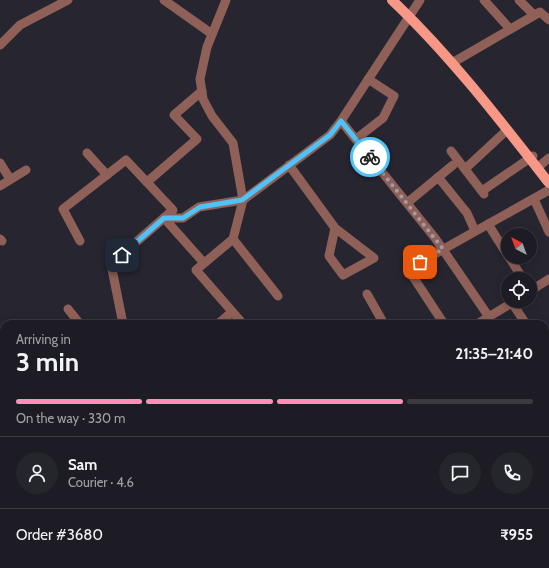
<!DOCTYPE html>
<html lang="en">
<head>
<meta charset="utf-8">
<style>
  body { margin:0; font-family:Cabin,sans-serif; background:#25252c; color:#f1f3f6; height:100vh; display:flex; flex-direction:column; font-size:15px; white-space:nowrap }
  * { box-sizing:border-box; margin:0 }
  p { font-size:13px; color:#a0a1a6 }
  .icon { flex:none; width:22px; height:22px; fill:none; stroke:currentColor; stroke-width:2; stroke-linecap:round; stroke-linejoin:round }
  .map { position:relative; flex:1; overflow:hidden }
  .side { position:absolute; left:0px; top:320px; width:549px; height:248px; display:flex; flex-direction:column; background:#1d1c24; border-radius:12px 12px 0 0; box-shadow:0 2px 10px #0003,0 0 0 1px #3b3a41 }
  .side>* { flex:none }
  .needle { width:26px; rotate:319deg }
  .fabs { position:absolute; left:501px; top:228px; display:grid; gap:8px }
  .fabs a { display:grid; place-items:center; width:36px; height:36px; border-radius:50%; background:#1d1c24; box-shadow:0 2px 10px #0003,0 0 0 1px #3b3a41; font-size:20px }
  .pin { position:absolute; display:grid; place-items:center; width:34px; height:34px; color:#fff; margin:-17px; border-radius:8px; box-shadow:0 2px 6px #0006 }
  .courier { position:absolute; display:grid; place-items:center; width:40px; height:40px; margin:-20px; border:3px solid #4fc3f7; border-radius:50%; background:#fff; color:#222; box-shadow:0 1px 5px #0007 }
  .head em { font-style:normal; font-weight:700 }
  .head div { display:flex; flex-direction:column-reverse }
  .head { display:flex; align-items:center; justify-content:space-between; height:68px; padding:0 16px }
  h1 { font-size:26px; font-weight:700; line-height:30px }
  .bar { display:grid; grid-template-columns:repeat(4,1fr); gap:6px 4px; align-content:center; height:48px; padding:0 16px }
  .bar i { height:5px; border-radius:3px; background:#3b3a41 }
  .bar .on { background:#ff8ebb }
  .bar p { grid-column:span 4 }
  .line { display:flex; align-items:center; gap:10px; padding:0 16px; border-top:1px solid #3b3a41 }
  .line div { flex:1 }
  .round { display:grid; place-items:center; flex:none; width:42px; height:42px; border-radius:21px; background:#25252c }
  .map>svg:first-child { display:block }
</style>
</head>
<body>
<div class="map">
<svg width="549" height="568" viewBox="0 0 549 568">
  <rect width="100%" height="100%" fill="#272530"/>
  <g fill="none" stroke-linecap="round" stroke-linejoin="round">
    <g stroke="#8f6057" stroke-width="9">
      <path d="M164 0 212 34"/>
      <path d="M226 0 207 47 200 79 203 99 212 116 233 143 243 200 233 239 196 270 243 324"/>
      <path d="M484 0 510 29"/>
      <path d="M519 0 534 15"/>
      <path d="M0 45 20 25 68 0"/>
      <path d="M452 63 540 12 549 20"/>
      <path d="M341 121 435 238 489 317"/>
      <path d="M356 139 383 118 394 96 368 79"/>
      <path d="M451 151 484 194"/>
      <path d="M87 153 107 175"/>
      <path d="M0 163 10 179"/>
      <path d="M289 165 335 228 374 258 343 275 329 256 335 228"/>
      <path d="M537 168 549 158"/>
      <path d="M465 169 507 130"/>
      <path d="M438 177 467 213 475 231"/>
      <path d="M147 182 197 139 174 115 202 91"/>
      <path d="M0 186 26 170"/>
      <path d="M482 191 533 156"/>
      <path d="M534 199 549 232"/>
      <path d="M407 203 453 165"/>
      <path d="M164 218H183L199 207 243 200 330 135 341 121 420 0"/>
      <path d="M164 218 204 263"/>
      <path d="M488 224 508 256"/>
      <path d="M0 239 2 241"/>
      <path d="M233 239 278 296"/>
      <path d="M80 241 63 209 126 160 173 210 111 264 123 324"/>
      <path d="M509 257 523 279"/>
      <path d="M530 291 549 279"/>
      <path d="M367 294 384 324"/>
      <path d="M512 303 526 324"/>
      <path d="M68 309 80 324"/>
      <path d="M218 324 232 312"/>
      <path d="M444 324 408 269 549 190"/>
      <path d="M477 324 515 301"/>
      <path d="M545 355 549 361"/>
      <path d="M0 395H4"/>
      <path d="M545 395 549 393"/>
      <path d="M0 450 4 447"/>
      <path d="M545 461 549 458"/>
      <path d="M0 485 4 481"/>
      <path d="M545 489 549 486"/>
      <path d="M545 510 549 516"/>
      <path d="M549 555V559"/>
      <path d="M124 564 127 568"/>
      <path d="M345 564 346 568"/>
      <path d="M437 564V568"/>
      <path d="M450 568 456 564"/>
      <path d="M503 568 508 564"/>
    </g>
    <path stroke="#f79786" stroke-width="10" d="M392 0C450 55 500 120 549 183"/>
  </g>
  <g fill="none" stroke-linecap="round" stroke-linejoin="round">
    <path stroke="#a09fa8" stroke-width="4" stroke-dasharray="0 7.2" d="M370 157 443 249 420 262"/>
    <path stroke="#4fc3f7" stroke-width="5" d="M122 255 164 218H183L200 207 242 200 330 135 341 121 370 157"/>
  </g>
</svg>
<div class="fabs">
<a><svg class="needle" viewBox="-14 -14 28 28"><path d="M0-13l5 13h-10z" fill="#e53935"/><path d="M0 13l5-13h-10z" fill="#a0a1a6"/></svg></a>
<a><svg class="icon" aria-label="locate" viewBox="0 0 24 24"><circle cx="12" cy="12" r="6"/><path d="M12 2v4M12 18v4M2 12h4M18 12h4"/></svg></a>
</div>
<div class="pin" style="left:420px;top:262px;background:#ea580c"><svg class="icon" aria-label="bag" viewBox="0 0 24 24"><path d="M5 8h14l-1 12H6zM9 8a3 3 0 0 1 6 0"/></svg></div>
<div class="pin" style="left:122px;top:255px;background:#1f2937"><svg class="icon" aria-label="home" viewBox="0 0 24 24"><path d="M3 11l9-7 9 7M6 9v11h12V9"/></svg></div>
<div class="courier" style="left:370px;top:157px"><svg class="icon" aria-label="bike" viewBox="0 0 24 24"><circle cx="6" cy="16" r="4"/><circle cx="18" cy="16" r="4"/><path d="M6 16l4-8h5l3 8M10 8l3 8H6M13 5h3"/></svg></div>
<section class="side">
<div class="head"><div><h1>3 min</h1><p>Arriving in</p></div><em>21:35–21:40</em></div>
<div class="bar"><i class="on"></i><i class="on"></i><i class="on"></i><i></i><p>On the way · 330 m</p></div>
<div class="line" style="height:72px"><a class="round"><svg class="icon" aria-label="person" viewBox="0 0 24 24"><circle cx="12" cy="8" r="4"/><path d="M4 21q1-7 8-7t8 7"/></svg></a><div><b>Sam</b><p>Courier · 4.6</p></div><a class="round"><svg class="icon" aria-label="chat" viewBox="0 0 24 24"><path d="M4 5h16v11H9l-5 4z"/></svg></a><a class="round"><svg class="icon" aria-label="phone" viewBox="0 0 24 24"><path d="M5 4h4l2 5-3 2q2 4 5 5l2-3 5 2v4C11 20 4 13 5 4z"/></svg></a></div>
<div class="line" style="height:52px"><div>Order #3680</div><b>₹955</b></div>
</section>
</div>
</body>
</html>
